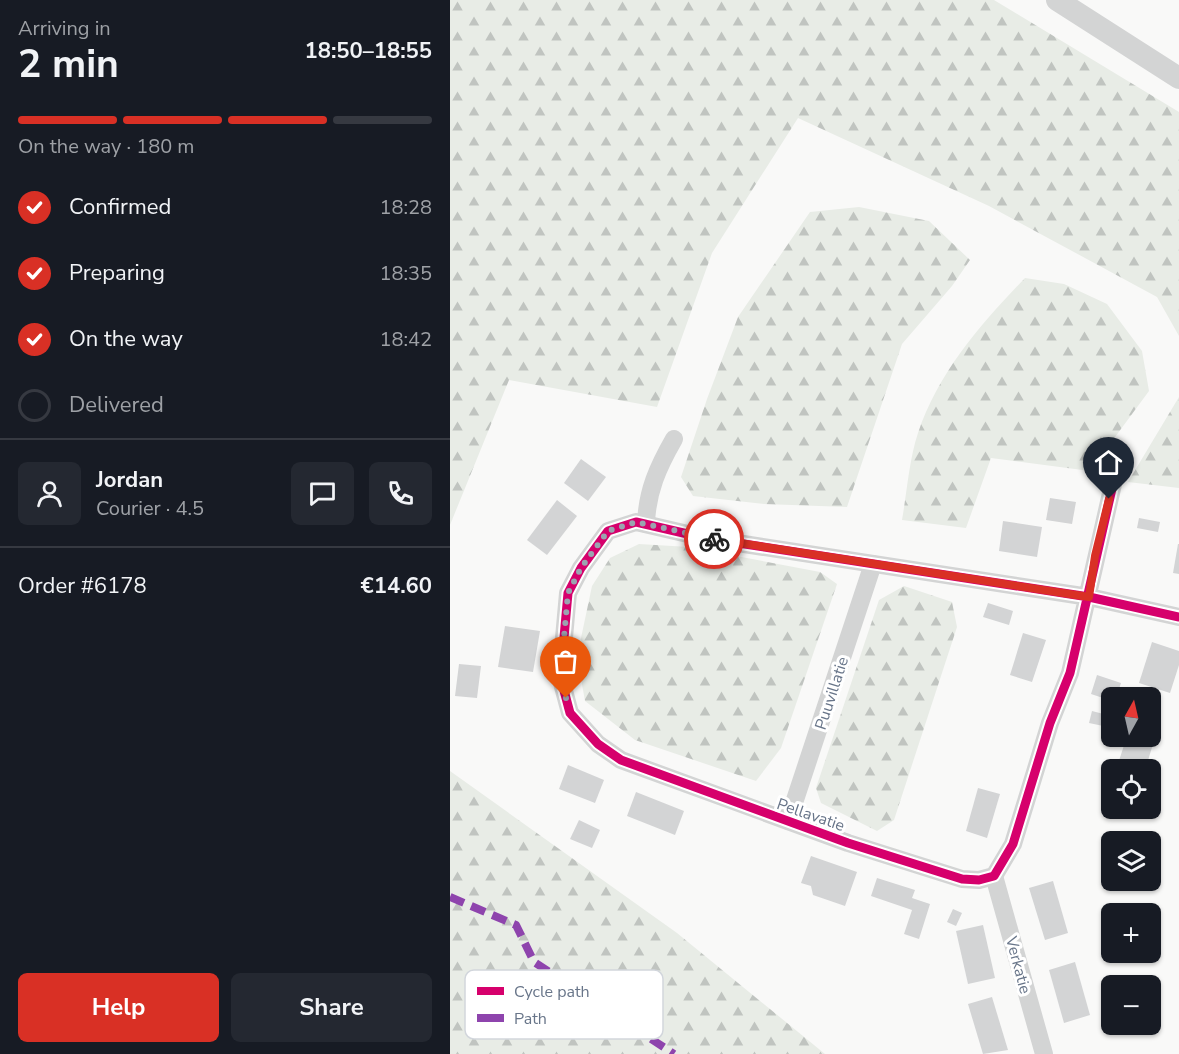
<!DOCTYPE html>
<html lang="en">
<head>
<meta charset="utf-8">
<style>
  body { margin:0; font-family:"Nunito Sans",sans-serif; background:#242831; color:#f1f3f6; height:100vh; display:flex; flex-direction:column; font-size:22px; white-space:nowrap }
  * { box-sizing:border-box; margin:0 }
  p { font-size:20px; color:#9ea1a6 }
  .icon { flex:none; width:33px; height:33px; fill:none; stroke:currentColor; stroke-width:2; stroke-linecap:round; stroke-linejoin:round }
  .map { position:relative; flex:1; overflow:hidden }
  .sheet { display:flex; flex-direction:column; background:#171b24; width:450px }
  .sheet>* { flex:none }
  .needle { width:39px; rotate:8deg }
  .tools { position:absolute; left:651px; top:687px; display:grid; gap:12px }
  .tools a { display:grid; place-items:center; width:60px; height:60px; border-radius:9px; background:#171b24; box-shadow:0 2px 4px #0004; font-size:30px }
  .pin { position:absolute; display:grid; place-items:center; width:51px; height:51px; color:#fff; margin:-62px -26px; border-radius:50% 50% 50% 0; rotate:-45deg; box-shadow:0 0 6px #0007 }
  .pin .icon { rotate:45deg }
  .courier { position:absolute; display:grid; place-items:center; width:60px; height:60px; margin:-30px; border:4px solid #d93025; border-radius:50%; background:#fff; color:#222; box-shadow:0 2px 8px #0007 }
  .headline em { font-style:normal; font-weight:700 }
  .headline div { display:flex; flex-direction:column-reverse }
  .headline { display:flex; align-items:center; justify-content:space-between; height:102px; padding:0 18px }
  h1 { font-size:39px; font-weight:700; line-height:45px }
  .bar { display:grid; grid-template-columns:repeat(4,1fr); gap:9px 6px; align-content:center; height:72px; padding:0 18px }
  .bar i { height:8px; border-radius:4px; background:#363941 }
  .bar .selected { background:#d93025 }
  .bar p { grid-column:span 4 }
  .line { display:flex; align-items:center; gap:15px; padding:0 18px; border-top:2px solid #363941 }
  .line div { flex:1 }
  .round { display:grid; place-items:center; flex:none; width:63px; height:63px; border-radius:9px; background:#242831 }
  ol { padding:0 18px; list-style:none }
  li { display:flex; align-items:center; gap:18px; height:66px }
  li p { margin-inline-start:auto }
  li .icon { padding:6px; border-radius:50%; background:#d93025; color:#fff; stroke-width:4 }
  li:last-child { color:#9ea1a6 }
  li i { width:33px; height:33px; border:3px solid #363941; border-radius:50% }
  .button { display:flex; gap:12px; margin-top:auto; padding:12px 18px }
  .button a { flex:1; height:69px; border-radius:9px; background:#d93025; color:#fff; font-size:24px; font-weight:700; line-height:69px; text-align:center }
  .button a+a { background:#242831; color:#f1f3f6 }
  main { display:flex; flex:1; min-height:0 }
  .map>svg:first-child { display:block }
</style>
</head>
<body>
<main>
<section class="sheet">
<div class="headline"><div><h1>2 min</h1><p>Arriving in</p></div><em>18:50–18:55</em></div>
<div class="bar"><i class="selected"></i><i class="selected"></i><i class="selected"></i><i></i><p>On the way · 180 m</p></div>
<ol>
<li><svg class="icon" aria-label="check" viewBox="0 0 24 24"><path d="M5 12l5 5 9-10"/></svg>Confirmed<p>18:28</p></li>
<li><svg class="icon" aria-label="check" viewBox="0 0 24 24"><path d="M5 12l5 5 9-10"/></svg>Preparing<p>18:35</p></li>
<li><svg class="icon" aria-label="check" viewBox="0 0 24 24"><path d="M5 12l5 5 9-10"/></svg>On the way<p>18:42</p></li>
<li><i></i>Delivered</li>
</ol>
<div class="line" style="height:108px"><a class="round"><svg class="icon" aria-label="person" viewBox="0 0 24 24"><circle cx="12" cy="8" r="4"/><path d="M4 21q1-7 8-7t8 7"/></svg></a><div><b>Jordan</b><p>Courier · 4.5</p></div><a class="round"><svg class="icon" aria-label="chat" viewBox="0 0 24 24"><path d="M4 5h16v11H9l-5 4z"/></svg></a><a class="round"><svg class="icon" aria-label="phone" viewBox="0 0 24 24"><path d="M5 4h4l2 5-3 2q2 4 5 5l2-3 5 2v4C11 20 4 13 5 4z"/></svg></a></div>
<div class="line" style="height:78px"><div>Order #6178</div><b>€14.60</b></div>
<div class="button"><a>Help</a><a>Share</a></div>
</section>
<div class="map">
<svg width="729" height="1054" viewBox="0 0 729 1054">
  <defs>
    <pattern id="forest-firs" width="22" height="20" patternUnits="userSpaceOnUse" patternTransform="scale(1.5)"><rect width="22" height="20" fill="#e8ece6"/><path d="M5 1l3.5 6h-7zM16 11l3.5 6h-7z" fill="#c0c4c0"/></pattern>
  </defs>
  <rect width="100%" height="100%" fill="#f9f9f8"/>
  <g fill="url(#forest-firs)">
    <path d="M0 0H544L729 112V336L707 297 539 206 348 118 262 253 207 407 59 380 0 525Z"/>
    <path d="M409 207 479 221 520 260 502 286 452 344 397 507 314 504 243 496 231 477 257 399 288 317 360 212Z"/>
    <path d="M575 278 614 284 657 304 692 351 699 391 640 471 541 458 516 528 452 520C457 492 459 460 468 433 489 371 531 324 575 278Z"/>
    <path d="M729 397V488L678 482Z"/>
    <path d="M189 544 239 547 370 572 387 584 331 748 306 781 185 740 135 701 127 657 142 586 160 558Z"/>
    <path d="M454 586 502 602 507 627 444 820 427 831 371 803 366 788 429 600Z"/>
    <path d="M0 771 227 933 375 1054H0Z"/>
  </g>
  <g fill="#d3d4d5">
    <path d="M131 459 156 477 138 501 114 483Z"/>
    <path d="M600 498 626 502 622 524 596 520Z"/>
    <path d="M107 500 127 516 97 555 77 540Z"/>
    <path d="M689 518 710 522 708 532 687 528Z"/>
    <path d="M553 521 592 527 587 557 549 551Z"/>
    <path d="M728 544H729V574L723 573Z"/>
    <path d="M538 603 563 611 559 625 533 617Z"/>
    <path d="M55 626 90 631 83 672 48 667Z"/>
    <path d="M573 633 596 640 582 682 560 675Z"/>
    <path d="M702 642 729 651V665L720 693 689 683Z"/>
    <path d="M9 664 31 666 27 698 5 696Z"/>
    <path d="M647 675 671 683 666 698H662V701L641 694Z"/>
    <path d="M642 711 661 716 658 727 639 723Z"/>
    <path d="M677 736H691L704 741 695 770H666Z"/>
    <path d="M118 765 154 780 145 803 109 789Z"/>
    <path d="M528 788 550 794 537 838 516 831Z"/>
    <path d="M186 792 234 811 225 835 177 816Z"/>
    <path d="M129 820 150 830 142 848 120 839Z"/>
    <path d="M361 856 407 872 395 906 363 895 361 886 351 883Z"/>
    <path d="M427 878 465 890 462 898 480 904 469 939 454 934 462 910 421 896Z"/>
    <path d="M603 881 618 933 595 940 579 888Z"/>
    <path d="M503 909 512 913 506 926 497 922Z"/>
    <path d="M533 925 545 978 518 984 506 931Z"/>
    <path d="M625 962 640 1015 614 1023 599 970Z"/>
    <path d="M542 997 558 1050 533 1054 518 1004Z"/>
  </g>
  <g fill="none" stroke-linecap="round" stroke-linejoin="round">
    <g stroke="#d3d4d4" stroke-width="18">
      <path d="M664 480 620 673 600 723 563 844 544 876 529 880 512 879 398 843 171 760 148 744 120 713 112 683V660L118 593 131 568 158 531 186 522 255 538 639 597 729 617"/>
      <path d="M196 524C197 491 208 467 224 439"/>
      <path d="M338 821 423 564"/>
      <path d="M544 876 594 1054"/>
    </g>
    <path stroke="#d3d4d4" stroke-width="22" d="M607 0 729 78"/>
    <path stroke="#8e44ad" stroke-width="8" stroke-dasharray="15 8" stroke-linecap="butt" d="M0 897 66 925 84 962 224 1054"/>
    <defs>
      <path id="cycleway" d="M664 480 620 673 600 723 563 844 544 876 529 880 512 879 398 843 171 760 148 744 120 713 112 683V660L118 593 131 568 158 531 186 522 255 538 639 597 729 617"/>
    </defs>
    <use href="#cycleway" stroke="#fff" stroke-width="13"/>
    <use href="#cycleway" stroke="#d6006c" stroke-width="9"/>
  </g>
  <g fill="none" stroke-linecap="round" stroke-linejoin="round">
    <path stroke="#9ba3b0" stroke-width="6" stroke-dasharray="0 10.8" d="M116 698 112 682V660L118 593 131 568 158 531 186 522 264 539"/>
    <path stroke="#d93025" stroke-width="8" d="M264 539 639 597 645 556 659 499"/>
  </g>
  <g text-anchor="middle" stroke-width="6" stroke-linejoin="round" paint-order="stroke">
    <g font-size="16" fill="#687589" stroke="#fff">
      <text transform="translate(381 693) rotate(-72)" y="6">Puuvillatie</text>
      <text transform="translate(361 814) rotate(19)" y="6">Pellavatie</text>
      <text transform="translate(569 965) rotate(75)" y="6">Verkatie</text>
    </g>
  </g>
  <rect x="15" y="970" width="198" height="69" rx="9" fill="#fff" stroke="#d2d6dc" stroke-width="1.5"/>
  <rect x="27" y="987" width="27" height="8" fill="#d6006c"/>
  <rect x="27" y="1014" width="27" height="8" fill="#8e44ad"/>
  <g font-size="16" fill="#687589">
    <text x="64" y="997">Cycle path</text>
    <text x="64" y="1024">Path</text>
  </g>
</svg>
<div class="tools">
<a><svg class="needle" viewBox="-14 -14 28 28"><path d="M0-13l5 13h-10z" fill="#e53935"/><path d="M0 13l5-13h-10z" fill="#9ea1a6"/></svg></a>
<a><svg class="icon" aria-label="locate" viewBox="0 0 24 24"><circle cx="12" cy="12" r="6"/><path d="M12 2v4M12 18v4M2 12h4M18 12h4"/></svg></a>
<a><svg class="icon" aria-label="layers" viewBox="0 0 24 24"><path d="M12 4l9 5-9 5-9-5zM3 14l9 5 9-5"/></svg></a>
<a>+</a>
<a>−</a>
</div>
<div class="pin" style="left:116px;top:698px;background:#ea580c"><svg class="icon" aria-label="bag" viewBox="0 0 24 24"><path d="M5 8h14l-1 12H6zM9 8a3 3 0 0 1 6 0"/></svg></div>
<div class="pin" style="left:659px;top:499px;background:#1f2937"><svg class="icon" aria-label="home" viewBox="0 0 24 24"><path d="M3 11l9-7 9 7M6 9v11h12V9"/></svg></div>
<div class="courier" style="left:264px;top:539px"><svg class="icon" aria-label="bike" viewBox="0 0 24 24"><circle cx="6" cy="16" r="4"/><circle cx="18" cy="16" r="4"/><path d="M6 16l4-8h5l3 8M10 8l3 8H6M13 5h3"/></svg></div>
</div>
</main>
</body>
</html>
